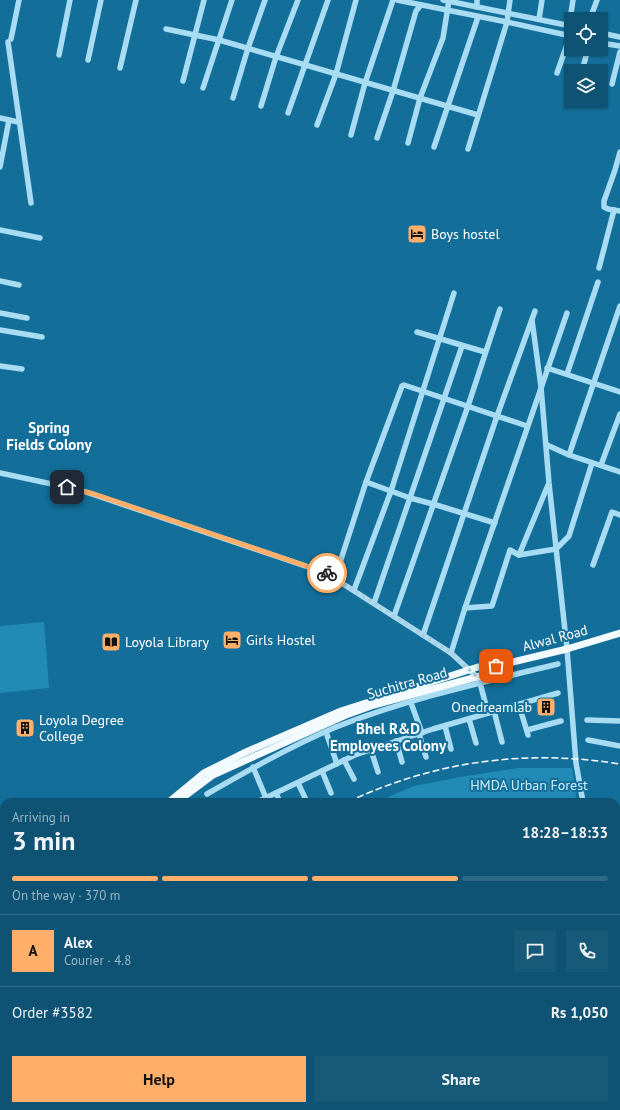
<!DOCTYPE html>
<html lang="en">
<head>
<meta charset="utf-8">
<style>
  body { margin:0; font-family:"PT Sans",sans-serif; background:#175979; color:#f1f3f6; height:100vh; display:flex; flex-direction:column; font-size:15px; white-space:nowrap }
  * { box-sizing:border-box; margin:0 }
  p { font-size:13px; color:#9bb6c5 }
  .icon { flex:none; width:22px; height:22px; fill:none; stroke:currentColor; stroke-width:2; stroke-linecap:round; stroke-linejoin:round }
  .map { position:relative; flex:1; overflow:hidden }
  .panel { position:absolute; left:0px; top:798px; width:620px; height:312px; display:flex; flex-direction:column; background:#0e5374; border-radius:12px 12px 0 0; box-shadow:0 1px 3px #0004 }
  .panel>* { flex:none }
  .controls { position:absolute; left:564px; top:12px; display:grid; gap:8px }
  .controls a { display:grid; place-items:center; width:44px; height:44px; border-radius:0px; background:#0e5374; box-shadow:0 1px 3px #0004; font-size:20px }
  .pin { position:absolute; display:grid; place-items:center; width:34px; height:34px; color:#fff; margin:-17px; border-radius:8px; box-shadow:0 2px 6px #0006 }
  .courier { position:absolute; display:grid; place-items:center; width:40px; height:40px; margin:-20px; border:3px solid #ffaf69; border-radius:50%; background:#fff; color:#222; box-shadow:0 1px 5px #0007 }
  .summary em { font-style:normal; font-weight:700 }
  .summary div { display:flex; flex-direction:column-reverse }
  .summary { display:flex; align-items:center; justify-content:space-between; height:68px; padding:0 12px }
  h1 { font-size:26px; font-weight:700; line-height:30px }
  .bar { display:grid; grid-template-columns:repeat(4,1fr); gap:6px 4px; align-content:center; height:48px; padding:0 12px }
  .bar i { height:5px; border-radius:3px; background:#2e6986 }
  .bar .on { background:#ffaf69 }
  .bar p { grid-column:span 4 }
  .line { display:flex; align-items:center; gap:10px; padding:0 12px; border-top:1px solid #2e6986 }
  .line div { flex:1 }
  .round { display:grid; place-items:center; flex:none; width:42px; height:42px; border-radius:0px; background:#175979 }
  .action { display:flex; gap:8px; margin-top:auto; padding:8px 12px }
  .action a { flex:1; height:46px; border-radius:0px; background:#ffaf69; color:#111; font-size:16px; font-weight:700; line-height:46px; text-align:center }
  .action a+a { background:#175979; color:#f1f3f6 }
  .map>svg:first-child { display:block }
</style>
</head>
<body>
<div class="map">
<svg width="620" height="1110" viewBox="0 0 620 1110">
  <rect width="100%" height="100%" fill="#136f9a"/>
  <g fill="#228ab7">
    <path d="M44 622 49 688 0 693V626Z"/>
    <path d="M519 768H572L577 802H377L414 786 466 776Z"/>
    <path d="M4 987V1106H616V1002L620 1015V1110H0V989Z"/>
  </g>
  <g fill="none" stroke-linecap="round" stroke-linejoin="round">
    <g stroke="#a7dcf3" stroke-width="5.5">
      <path d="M397 0 507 22 571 36"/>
      <path d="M443 0 571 26"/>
      <path d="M477 7V0"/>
      <path d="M539 19 542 0"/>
      <path d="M590 19 597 0"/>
      <path d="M569 26 573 0"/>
      <path d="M166 29 219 40 478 115"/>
      <path d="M601 33 620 37"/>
      <path d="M11 39 19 0"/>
      <path d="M8 42 31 203"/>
      <path d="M601 43 620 46"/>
      <path d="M59 55 70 0"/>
      <path d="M88 60 101 0"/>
      <path d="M120 68 136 0"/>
      <path d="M582 71 588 49"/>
      <path d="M557 73 570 36"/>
      <path d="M183 81 204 0"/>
      <path d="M612 84 620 52"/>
      <path d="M203 88 232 0"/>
      <path d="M233 98 248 48 265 0"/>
      <path d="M261 106 276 57 298 0"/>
      <path d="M288 113 328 0"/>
      <path d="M0 118 18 122"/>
      <path d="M317 125 336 74 356 0"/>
      <path d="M351 135 365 83 393 0"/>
      <path d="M377 138 393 91 416 11 421 5"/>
      <path d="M408 143 420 98 443 38 449 0"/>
      <path d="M434 147 478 17"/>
      <path d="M468 149 507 22 510 0"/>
      <path d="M620 152 615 170 604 201V207L608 209 620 211"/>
      <path d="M0 167 9 120"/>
      <path d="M0 230 40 238"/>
      <path d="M599 268 614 210"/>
      <path d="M0 281 19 285"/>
      <path d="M0 313 27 318"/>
      <path d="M532 320 541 387 549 483 567 649 576 763 583 802"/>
      <path d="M0 330 42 337"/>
      <path d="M417 332 485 352"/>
      <path d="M0 366 22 369"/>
      <path d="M547 368 620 392"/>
      <path d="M567 374 598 282"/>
      <path d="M547 445 569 455 620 472"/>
      <path d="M569 455 620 306"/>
      <path d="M601 465 620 414"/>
      <path d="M0 473 80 490 326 573 451 653 477 677 480 683 488 713"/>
      <path d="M366 482 410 498 433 504 495 523"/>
      <path d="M519 555 548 485"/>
      <path d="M593 565 612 512 620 515"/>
      <path d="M335 578 366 482 402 386 404 385 527 426"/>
      <path d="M354 590 391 491 454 293"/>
      <path d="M374 603 462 346"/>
      <path d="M465 608 492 606 510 550 519 555 556 549 569 536 592 463"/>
      <path d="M394 616 468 406 500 309"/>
      <path d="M423 635 497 416 535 311"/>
      <path d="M451 653 465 608 567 313"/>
      <path d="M411 703 422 733"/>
      <path d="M519 705 528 735"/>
      <path d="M494 711 502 742"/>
      <path d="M469 719 476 743"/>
      <path d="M587 720 620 721"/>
      <path d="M445 726 451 749"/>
      <path d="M527 730 561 721"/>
      <path d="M326 732 337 764"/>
      <path d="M419 734 426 757"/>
      <path d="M588 740 620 746"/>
      <path d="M396 741 402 762"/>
      <path d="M371 750 378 772"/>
      <path d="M344 760 354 779"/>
      <path d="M253 767 266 798"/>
      <path d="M322 771 331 793"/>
      <path d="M298 783 307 802"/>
      <path d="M276 793 280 802"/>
      <path d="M207 794C249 770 291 746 336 727 407 699 484 682 558 664"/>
      <path d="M257 802 355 755 433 729 558 693"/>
      <path d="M616 857 620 862"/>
      <path d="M616 946 620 965"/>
    </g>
    <g stroke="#f3fbff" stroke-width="7">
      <path d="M169 802 204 773 246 752 341 711 478 667 496 666 567 649 620 633"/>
      <path d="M177 802 213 775 346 715 374 705 484 675 496 666"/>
      <path d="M0 930 4 927"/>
      <path d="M0 937 4 935"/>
    </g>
    <g stroke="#fff" stroke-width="1.5" stroke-dasharray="7 3" stroke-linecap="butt">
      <path d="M348 802C434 761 526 749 620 764"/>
      <path d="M0 976 4 974"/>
    </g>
  </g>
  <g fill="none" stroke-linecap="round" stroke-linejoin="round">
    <path stroke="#accddc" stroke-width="4" stroke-dasharray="0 7.2" d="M327 573 451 653 477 677 488 673 496 666"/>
    <path stroke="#ffaf69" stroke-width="5" d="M67 487 94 494 327 573"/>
  </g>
  <defs>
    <symbol id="hotel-square" viewBox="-11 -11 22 22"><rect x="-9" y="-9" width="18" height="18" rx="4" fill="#ffaf69" stroke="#136f9a"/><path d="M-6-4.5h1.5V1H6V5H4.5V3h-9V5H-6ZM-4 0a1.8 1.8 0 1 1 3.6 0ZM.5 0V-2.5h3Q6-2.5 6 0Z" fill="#111"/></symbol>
    <symbol id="library-square" viewBox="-11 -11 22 22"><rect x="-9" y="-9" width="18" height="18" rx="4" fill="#ffaf69" stroke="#136f9a"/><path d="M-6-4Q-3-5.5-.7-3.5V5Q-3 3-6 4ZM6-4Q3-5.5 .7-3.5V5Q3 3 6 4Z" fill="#111"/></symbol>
    <symbol id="building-square" viewBox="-11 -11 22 22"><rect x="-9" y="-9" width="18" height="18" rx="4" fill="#ffaf69" stroke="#136f9a"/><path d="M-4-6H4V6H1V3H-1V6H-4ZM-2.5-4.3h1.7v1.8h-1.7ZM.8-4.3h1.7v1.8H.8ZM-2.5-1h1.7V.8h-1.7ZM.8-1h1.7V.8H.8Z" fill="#111"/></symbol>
  </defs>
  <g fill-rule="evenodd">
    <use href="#hotel-square" x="406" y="223" width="22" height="22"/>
    <use href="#hotel-square" x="221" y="629" width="22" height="22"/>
    <use href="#library-square" x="100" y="631" width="22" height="22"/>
    <use href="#building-square" x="535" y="696" width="22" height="22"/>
    <use href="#building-square" x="14" y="717" width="22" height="22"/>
  </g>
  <g text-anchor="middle" stroke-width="4" stroke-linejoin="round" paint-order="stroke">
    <g font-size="14" fill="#fff" stroke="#136f9a" text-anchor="start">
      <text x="431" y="239">Boys hostel</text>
      <text x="246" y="645">Girls Hostel</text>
      <text x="125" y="647">Loyola Library</text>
      <text x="532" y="712" text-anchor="end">Onedreamlab</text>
      <text x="39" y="725">Loyola Degree<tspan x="39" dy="16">College</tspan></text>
    </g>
    <g font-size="14" fill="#fff" stroke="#136f9a">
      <text transform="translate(555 638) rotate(-15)" y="5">Alwal Road</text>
      <text transform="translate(407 683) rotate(-16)" y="5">Suchitra Road</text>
    </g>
    <g font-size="14" fill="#cfeffd" stroke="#136f9a">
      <text x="529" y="790">HMDA Urban Forest</text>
    </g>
    <g font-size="15" font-weight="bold" fill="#fff" stroke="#136f9a">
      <text x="49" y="433">Spring<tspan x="49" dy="17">Fields Colony</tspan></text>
      <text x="388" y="734">Bhel R&amp;D<tspan x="388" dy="17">Employees Colony</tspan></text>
    </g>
  </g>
</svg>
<div class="controls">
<a><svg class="icon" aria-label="locate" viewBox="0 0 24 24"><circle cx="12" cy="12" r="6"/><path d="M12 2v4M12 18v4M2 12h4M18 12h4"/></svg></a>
<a><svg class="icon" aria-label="layers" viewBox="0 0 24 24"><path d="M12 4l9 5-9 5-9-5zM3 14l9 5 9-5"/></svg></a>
</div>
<div class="pin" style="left:496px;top:666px;background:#ea580c"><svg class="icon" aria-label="bag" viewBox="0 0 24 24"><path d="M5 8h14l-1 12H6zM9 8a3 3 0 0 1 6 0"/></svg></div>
<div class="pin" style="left:67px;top:487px;background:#1f2937"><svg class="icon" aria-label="home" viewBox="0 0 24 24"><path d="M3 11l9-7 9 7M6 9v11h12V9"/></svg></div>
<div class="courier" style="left:327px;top:573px"><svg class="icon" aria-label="bike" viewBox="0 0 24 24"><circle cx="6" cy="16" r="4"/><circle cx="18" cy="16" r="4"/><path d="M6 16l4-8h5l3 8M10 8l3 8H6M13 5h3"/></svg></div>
<section class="panel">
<div class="summary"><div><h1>3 min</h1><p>Arriving in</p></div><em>18:28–18:33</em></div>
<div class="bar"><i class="on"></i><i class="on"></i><i class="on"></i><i></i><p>On the way · 370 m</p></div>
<div class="line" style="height:72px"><b class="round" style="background:#ffaf69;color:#111">A</b><div><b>Alex</b><p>Courier · 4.8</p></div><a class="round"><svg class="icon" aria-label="chat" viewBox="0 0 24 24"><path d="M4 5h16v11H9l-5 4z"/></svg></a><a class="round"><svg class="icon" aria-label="phone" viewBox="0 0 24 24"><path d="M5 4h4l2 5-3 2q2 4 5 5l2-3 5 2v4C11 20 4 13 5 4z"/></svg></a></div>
<div class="line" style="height:52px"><div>Order #3582</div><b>Rs 1,050</b></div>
<div class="action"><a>Help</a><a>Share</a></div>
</section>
</div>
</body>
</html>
